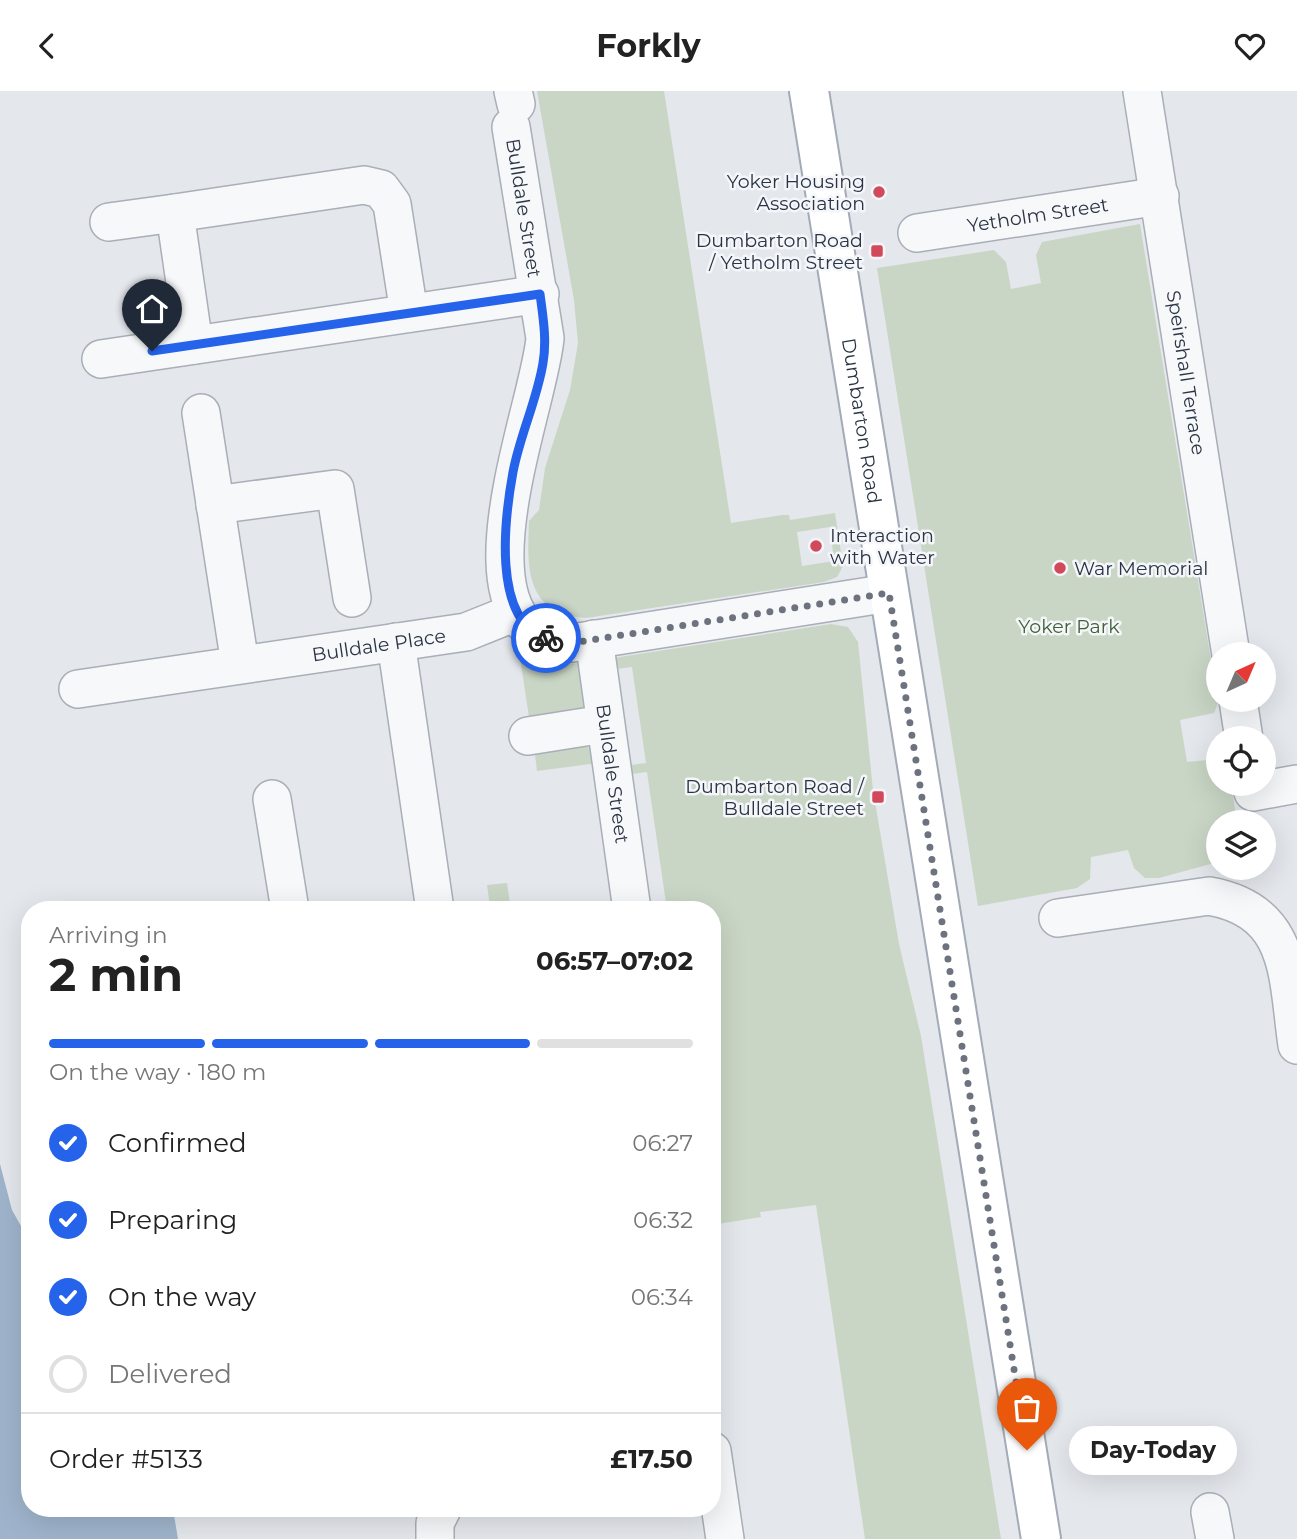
<!DOCTYPE html>
<html lang="en">
<head>
<meta charset="utf-8">
<style>
  body { margin:0; font-family:Montserrat,sans-serif; background:#f2f2f2; color:#222; height:100vh; display:flex; flex-direction:column; font-size:26px; white-space:nowrap }
  * { box-sizing:border-box; margin:0 }
  p { font-size:23px; color:#767676 }
  .icon { flex:none; width:38px; height:38px; fill:none; stroke:currentColor; stroke-width:2; stroke-linecap:round; stroke-linejoin:round }
  .map { position:relative; flex:1; overflow:hidden }
  .drawer { position:absolute; left:21px; top:810px; width:700px; height:616px; display:flex; flex-direction:column; background:#fff; border-radius:28px; box-shadow:0 7px 28px #0002 }
  .drawer>* { flex:none }
  .needle { width:46px; rotate:44deg }
  .buttons { position:absolute; left:1206px; top:551px; display:grid; gap:14px }
  .buttons a { display:grid; place-items:center; width:70px; height:70px; border-radius:50%; background:#fff; box-shadow:0 7px 28px #0002; font-size:35px }
  .pin { position:absolute; display:grid; place-items:center; width:60px; height:60px; color:#fff; margin:-72px -30px; border-radius:50% 50% 50% 0; rotate:-45deg; box-shadow:0 0 7px #0007 }
  .pin .icon { rotate:45deg }
  .courier { position:absolute; display:grid; place-items:center; width:70px; height:70px; margin:-35px; border:5px solid #2563eb; border-radius:50%; background:#fff; color:#222; box-shadow:0 2px 9px #0007 }
  .bubble { position:absolute; height:49px; border-radius:24px; background:#fff; box-shadow:0 7px 28px #0002; font-size:23px; font-weight:700; line-height:49px; text-align:center }
  .head em { font-style:normal; font-weight:700 }
  .head div { display:flex; flex-direction:column-reverse }
  .head { display:flex; align-items:center; justify-content:space-between; height:119px; padding:0 28px }
  h1 { font-size:46px; font-weight:700; line-height:52px }
  .bar { display:grid; grid-template-columns:repeat(4,1fr); gap:10px 7px; align-content:center; height:84px; padding:0 28px }
  .bar i { height:9px; border-radius:5px; background:#e0e0e0 }
  .bar .current { background:#2563eb }
  .bar p { grid-column:span 4 }
  .line { display:flex; align-items:center; gap:18px; padding:0 28px; border-top:2px solid #e0e0e0 }
  .line div { flex:1 }
  ol { padding:0 28px; list-style:none }
  li { display:flex; align-items:center; gap:21px; height:77px }
  li p { margin-inline-start:auto }
  li .icon { padding:7px; border-radius:50%; background:#2563eb; color:#fff; stroke-width:4 }
  li:last-child { color:#767676 }
  li i { width:38px; height:38px; border:4px solid #e0e0e0; border-radius:50% }
  header { display:flex; justify-content:space-between; align-items:center; height:91px; padding:0 28px; background:#fff; font-size:32px; font-weight:700 }
  .map>svg:first-child { display:block }
</style>
</head>
<body>
<header><svg class="icon" aria-label="back" viewBox="0 0 24 24"><path d="M15 5l-7 7 7 7"/></svg>Forkly<svg class="icon" aria-label="heart" viewBox="0 0 24 24"><path d="M12 20l-8-8c-3-5 5-10 8-4 3-6 11-1 8 4z"/></svg></header>
<div class="map">
<svg width="1297" height="1448" viewBox="0 0 1297 1448">
  <rect width="100%" height="100%" fill="#e4e7ec"/>
  <g fill="#c9d6c5" fill-rule="evenodd">
    <path d="M537 0H664L731 432 782 424H789L790 429 835 422 843 475 837 486 824 491 586 527C525 523 527 477 529 430L539 419 545 377 570 299 578 252 574 209ZM830 436 834 470 802 475 797 441Z"/>
    <path d="M1140 133 1218 612 1214 622 1180 629 1187 671 1218 668V693H1231L1237 731 1218 732V771L1159 787H1145L1134 777 1128 759 1091 766 1090 788 1077 797 978 815 877 177 994 159 1006 171 1011 198 1041 192 1036 164 1042 151Z"/>
    <path d="M831 533 848 536 858 551 873 699 899 853 921 945 1001 1448H865L816 1114 760 1121 761 1126 712 1134V819H667L647 681 624 684 623 675 646 672 632 576 609 579 607 568Z"/>
    <path d="M519 560 552 573 584 572 586 614 583 619 530 633Z"/>
    <path d="M586 653 598 672 537 680 534 655Z"/>
    <path d="M507 792 511 819H472L490 816 487 794Z"/>
  </g>
  <path fill="#9fb4cc" d="M0 1073 12 1119 30 1151V1418H173L178 1448H0Z"/>
  <g fill="none" stroke-linecap="round" stroke-linejoin="round">
    <defs>
      <g id="minor">
        <path d="M513 0 516 13"/>
        <path id="s1" d="M1142 0 1231 564"/>
        <path id="s2" d="M511 36 545 247C540 315 442 548 572 552L889 502"/>
        <path d="M109 131 175 122"/>
        <path id="s3" d="M917 142 1160 105"/>
        <path d="M194 254 175 122 364 94 381 98 392 113 409 222"/>
        <path d="M101 268 540 203"/>
        <path d="M201 322 240 573"/>
        <path d="M215 414 335 398 352 507"/>
        <path id="s4" d="M594 548 632 819"/>
        <path d="M396 551 435 819"/>
        <path id="s5" d="M78 598 466 541 516 521"/>
        <path d="M1238 609 1244 648"/>
        <path d="M528 645 604 633"/>
        <path d="M1251 693 1253 701 1297 693"/>
        <path d="M272 708 290 819"/>
        <path d="M1058 827 1209 805C1293 820 1287 885 1297 954"/>
        <path d="M712 1360 725 1448"/>
        <path d="M1210 1421 1215 1448"/>
        <path d="M435 1448V1432L442 1418"/>
      </g>
      <g id="major">
        <path id="s6" d="M809 0 1041 1448"/>
      </g>
    </defs>
    <use href="#minor" stroke="#a9aeb7" stroke-width="40"/>
    <use href="#major" stroke="#a3abb8" stroke-width="42"/>
    <use href="#minor" stroke="#f7f8fa" stroke-width="37"/>
    <use href="#major" stroke="#fff" stroke-width="38"/>
  </g>
  <g fill="none" stroke-linecap="round" stroke-linejoin="round">
    <path stroke="#6c737f" stroke-width="7" stroke-dasharray="0 12.6" d="M546 547 572 552 889 502 1027 1359"/>
    <path stroke="#2563eb" stroke-width="9" d="M152 260 540 203C543 226 547 249 543 272 537 309 520 344 513 381 505 425 491 529 546 547"/>
  </g>
  <g fill="#d1495b" stroke="#f4f6f9" stroke-width="2.5">
    <circle cx="879" cy="101" r="7"/>
    <rect x="870" y="153" width="14" height="14" rx="3.5"/>
    <circle cx="816" cy="455" r="7"/>
    <circle cx="1060" cy="477" r="7"/>
    <rect x="871" y="699" width="14" height="14" rx="3.5"/>
  </g>
  <g text-anchor="middle" stroke-width="5" stroke-linejoin="round" paint-order="stroke">
    <g font-size="19" fill="#2b3445" stroke="#f4f6f9" text-anchor="end">
      <text x="865" y="97">Yoker Housing<tspan x="865" dy="22">Association</tspan></text>
      <text x="863" y="156">Dumbarton Road<tspan x="863" dy="22">/ Yetholm Street</tspan></text>
      <text x="830" y="451" text-anchor="start">Interaction<tspan x="830" dy="22">with Water</tspan></text>
      <text x="1074" y="484" text-anchor="start">War Memorial</text>
      <text x="864" y="702">Dumbarton Road /<tspan x="864" dy="22">Bulldale Street</tspan></text>
    </g>
    <g font-size="19" fill="#2b3445" stroke="#f4f6f9">
      <text dy="7" stroke="none"><textPath href="#s2" startOffset="82">Bulldale Street</textPath></text>
      <text dy="7" stroke="none"><textPath href="#s3" startOffset="122">Yetholm Street</textPath></text>
      <text dy="7" stroke="none"><textPath href="#s1" startOffset="285">Speirshall Terrace</textPath></text>
      <text dy="7" stroke="none"><textPath href="#s6" startOffset="334">Dumbarton Road</textPath></text>
      <text dy="7" stroke="none"><textPath href="#s5" startOffset="304">Bulldale Place</textPath></text>
      <text dy="7" stroke="none"><textPath href="#s4" startOffset="136">Bulldale Street</textPath></text>
    </g>
    <g font-size="19" fill="#3f6138" stroke="#f4f6f9">
      <text x="1069" y="542">Yoker Park</text>
    </g>
  </g>
</svg>
<div class="buttons">
<a><svg class="needle" viewBox="-14 -14 28 28"><path d="M0-13l5 13h-10z" fill="#e53935"/><path d="M0 13l5-13h-10z" fill="#767676"/></svg></a>
<a><svg class="icon" aria-label="locate" viewBox="0 0 24 24"><circle cx="12" cy="12" r="6"/><path d="M12 2v4M12 18v4M2 12h4M18 12h4"/></svg></a>
<a><svg class="icon" aria-label="layers" viewBox="0 0 24 24"><path d="M12 4l9 5-9 5-9-5zM3 14l9 5 9-5"/></svg></a>
</div>
<div class="pin" style="left:1027px;top:1359px;background:#ea580c"><svg class="icon" aria-label="bag" viewBox="0 0 24 24"><path d="M5 8h14l-1 12H6zM9 8a3 3 0 0 1 6 0"/></svg></div>
<div class="pin" style="left:152px;top:260px;background:#1f2937"><svg class="icon" aria-label="home" viewBox="0 0 24 24"><path d="M3 11l9-7 9 7M6 9v11h12V9"/></svg></div>
<div class="courier" style="left:546px;top:547px"><svg class="icon" aria-label="bike" viewBox="0 0 24 24"><circle cx="6" cy="16" r="4"/><circle cx="18" cy="16" r="4"/><path d="M6 16l4-8h5l3 8M10 8l3 8H6M13 5h3"/></svg></div>
<div class="bubble" style="left:1069px;top:1335px;width:168px">Day-Today</div>
<section class="drawer">
<div class="head"><div><h1>2 min</h1><p>Arriving in</p></div><em>06:57–07:02</em></div>
<div class="bar"><i class="current"></i><i class="current"></i><i class="current"></i><i></i><p>On the way · 180 m</p></div>
<ol>
<li><svg class="icon" aria-label="check" viewBox="0 0 24 24"><path d="M5 12l5 5 9-10"/></svg>Confirmed<p>06:27</p></li>
<li><svg class="icon" aria-label="check" viewBox="0 0 24 24"><path d="M5 12l5 5 9-10"/></svg>Preparing<p>06:32</p></li>
<li><svg class="icon" aria-label="check" viewBox="0 0 24 24"><path d="M5 12l5 5 9-10"/></svg>On the way<p>06:34</p></li>
<li><i></i>Delivered</li>
</ol>
<div class="line" style="height:91px"><div>Order #5133</div><b>£17.50</b></div>
</section>
</div>
</body>
</html>
